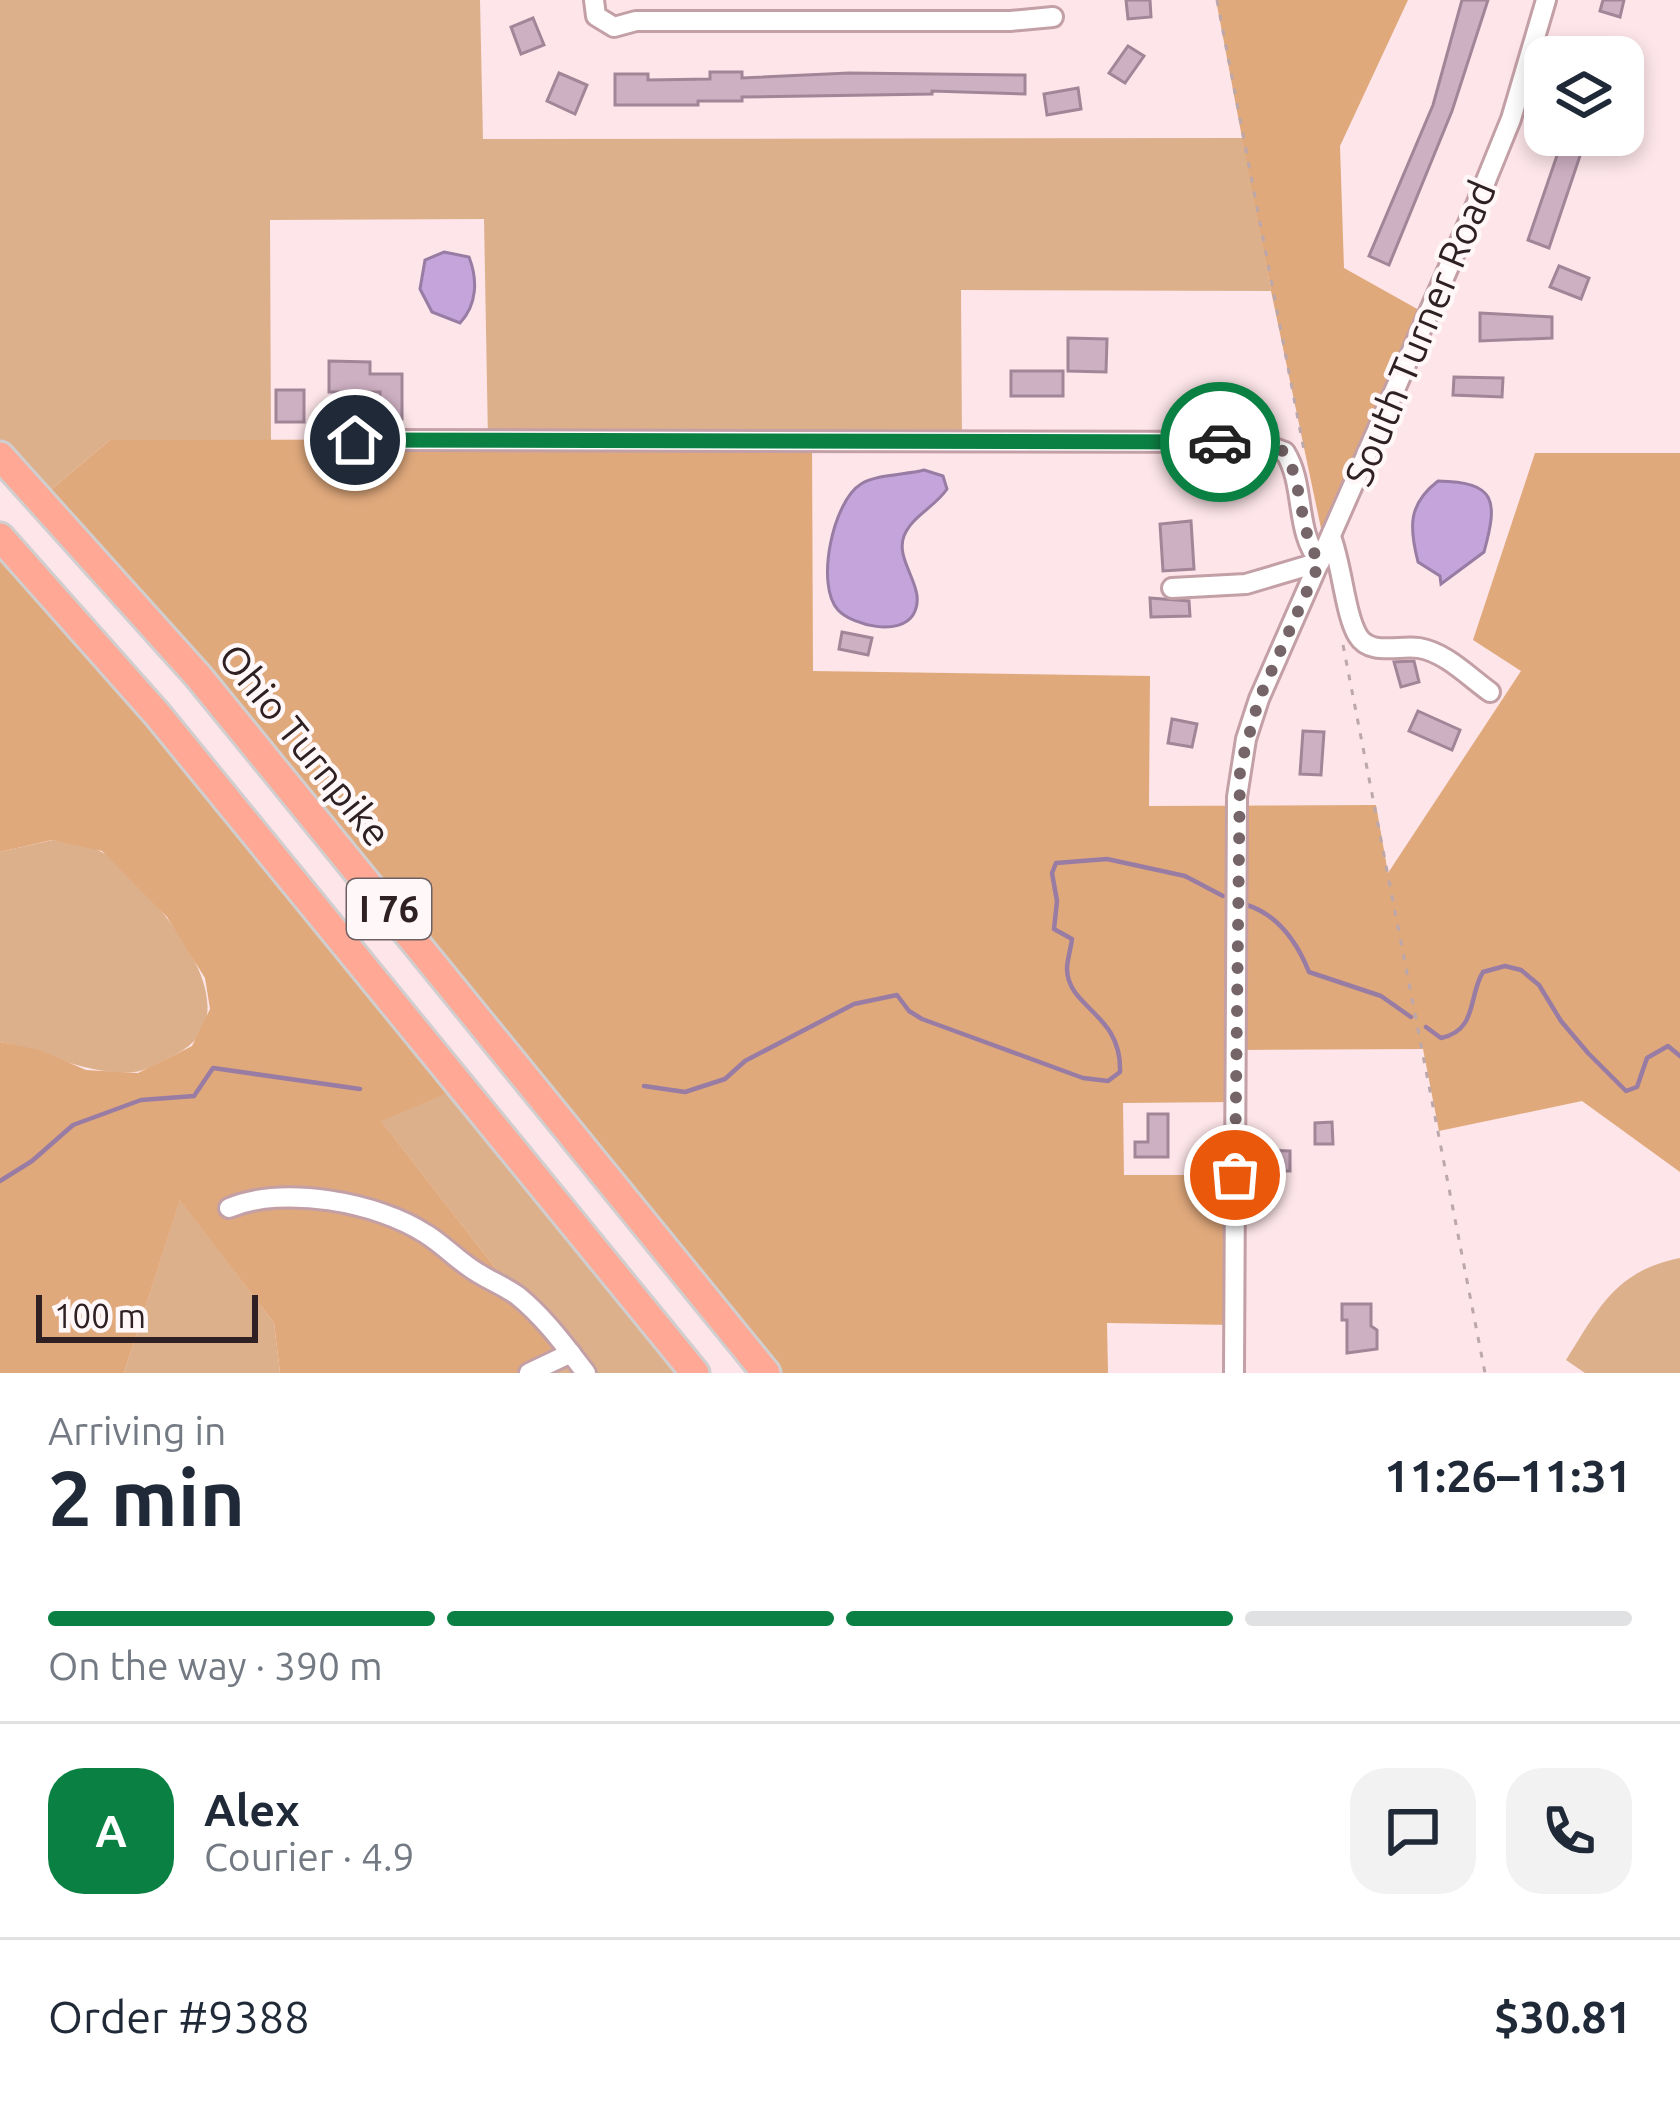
<!DOCTYPE html>
<html lang="en">
<head>
<meta charset="utf-8">
<style>
  body { margin:0; font-family:Ubuntu,sans-serif; background:#f2f2f3; color:#1f2937; height:100vh; display:flex; flex-direction:column; font-size:45px; white-space:nowrap }
  * { box-sizing:border-box; margin:0 }
  p { font-size:39px; color:#747a83 }
  .icon { flex:none; width:66px; height:66px; fill:none; stroke:currentColor; stroke-width:2; stroke-linecap:round; stroke-linejoin:round }
  .map { position:relative; height:1373px; overflow:hidden }
  .sheet { display:flex; flex-direction:column; background:#fff; flex:1 }
  .sheet>* { flex:none }
  .buttons { position:absolute; left:1524px; top:36px; display:grid; gap:24px }
  .buttons a { display:grid; place-items:center; width:120px; height:120px; border-radius:24px; background:#fff; box-shadow:0 6px 18px #0003; font-size:60px }
  .scale { position:absolute; left:36px; bottom:30px; width:222px; box-sizing:border-box; padding-left:12px; border:6px solid #2e2023; border-top:0; font-size:33px; line-height:42px; white-space:nowrap; color:#2e2023; -webkit-text-stroke:9px #fff7f8; paint-order:stroke }
  .pin { position:absolute; display:grid; place-items:center; width:102px; height:102px; color:#fff; margin:-51px; border:6px solid #fff; border-radius:50%; box-shadow:0 3px 12px #0007 }
  .courier { position:absolute; display:grid; place-items:center; width:120px; height:120px; margin:-60px; border:9px solid #0b8043; border-radius:50%; background:#fff; color:#222; box-shadow:0 3px 15px #0007 }
  .summary em { font-style:normal; font-weight:600 }
  .summary div { display:flex; flex-direction:column-reverse }
  .summary { display:flex; align-items:center; justify-content:space-between; height:204px; padding:0 48px }
  h1 { font-size:78px; font-weight:600; line-height:90px }
  .bar { display:grid; grid-template-columns:repeat(4,1fr); gap:18px 12px; align-content:center; height:144px; padding:0 48px }
  .bar i { height:15px; border-radius:9px; background:#e0e1e3 }
  .bar .selected { background:#0b8043 }
  .bar p { grid-column:span 4 }
  .line { display:flex; align-items:center; gap:30px; padding:0 48px; border-top:3px solid #e0e1e3 }
  .line div { flex:1 }
  .round { display:grid; place-items:center; flex:none; width:126px; height:126px; border-radius:36px; background:#f2f2f3 }
  .map>svg:first-child { display:block }
</style>
</head>
<body>
<div class="map">
<svg width="1680" height="1373" viewBox="0 0 1680 1373">
  <rect width="100%" height="100%" fill="#fde5e9"/>
  <g fill="#ddb08c">
    <path d="M0 0H480L483 139 1243 138 1271 291 961 290 962 441 488 440 484 219 270 220 271 440H110L41 498 0 456Z"/>
    <path d="M53 840C68 843 93 845 105 854 150 890 262 1011 176 1054 163 1060 148 1071 134 1072 87 1076 45 1051 0 1042V852Z"/>
    <path d="M463 1087 695 1373H529L515 1293 380 1120Z"/>
    <path d="M180 1199 274 1323 280 1373H124Z"/>
    <path d="M1680 1258V1373H1585L1566 1360C1599 1308 1615 1271 1680 1258Z"/>
  </g>
  <g fill="#e0a97c">
    <path d="M1216 0H1408L1340 146 1344 268 1428 315 1320 562 1322 533 1271 291Z"/>
    <path d="M812 439 813 671 1150 676 1149 806 1376 805 1388 873 1521 671 1473 640 1535 453H1680V1172L1582 1101 1439 1131 1423 1049 1236 1050 1235 1102 1123 1103 1124 1175H1235L1234 1325 1107 1323 1108 1373H766L41 498 110 440Z"/>
    <path d="M0 537 463 1087 381 1121 515 1293 571 1353 529 1373H280L274 1323 180 1200 124 1373H0V1042L40 1050 86 1070 138 1073 192 1046 210 1009 205 978 167 917 102 851 52 840 0 852Z"/>
  </g>
  <g fill="#c5a3db" stroke="#987ca4" stroke-width="3">
    <path d="M444 252 469 257C478 280 477 305 460 323L432 312 420 289 425 260Z"/>
    <path d="M924 470 943 476 947 489C935 507 912 516 904 536 894 562 929 589 913 615 900 636 853 626 838 610 815 585 833 501 861 484 877 474 906 475 924 470Z"/>
    <path d="M1438 481C1497 482 1498 501 1484 552L1441 584 1440 576 1418 562C1409 527 1408 504 1438 481Z"/>
  </g>
  <g fill="none" stroke-linecap="round" stroke-linejoin="round">
    <g stroke="#987ca4" stroke-width="4.5">
      <path d="M1247 905C1278 915 1297 942 1309 972L1381 996 1411 1017"/>
      <path d="M1426 1027 1441 1038C1478 1030 1468 996 1483 972L1505 966 1521 970 1539 985 1561 1021 1588 1053 1626 1091 1637 1087 1647 1058 1668 1046 1680 1056"/>
      <path d="M644 1086 685 1092 725 1079 745 1061 854 1004 897 995 909 1011 922 1019 1083 1078 1108 1081 1120 1072C1122 1013 1068 1009 1067 969 1067 960 1071 948 1072 939L1054 929 1057 901 1052 873 1056 863 1107 859 1185 876 1223 896"/>
      <path d="M0 1181 32 1161 73 1125 141 1100 194 1096 213 1068 360 1089"/>
    </g>
  </g>
  <g fill="#ceb0c3" stroke="#a28698" stroke-width="3">
    <path d="M1126 0H1150L1151 17 1128 19Z"/>
    <path d="M1462 0H1488L1452 111 1389 265 1369 256 1433 105Z"/>
    <path d="M1603 0H1624L1620 17 1600 11Z"/>
    <path d="M533 18 544 45 521 54 511 27Z"/>
    <path d="M1128 46 1144 56 1125 83 1109 73Z"/>
    <path d="M710 72H742V78L849 73 1025 75V94L932 91V94L742 97V101H698V105H615V74H648V80L710 79Z"/>
    <path d="M559 73 587 85 575 114 547 101Z"/>
    <path d="M1078 88 1081 109 1047 115 1044 94Z"/>
    <path d="M1564 135H1587L1549 248 1528 240Z"/>
    <path d="M1559 266 1589 278 1581 299 1550 287Z"/>
    <path d="M1480 313 1552 317V338L1480 341Z"/>
    <path d="M1068 338 1107 339 1106 372 1068 371Z"/>
    <path d="M329 361 370 362V374H402V419H379L380 392H329Z"/>
    <rect x="1011" y="371" width="52" height="25"/>
    <path d="M1454 377 1503 378 1502 397 1453 395Z"/>
    <rect x="276" y="390" width="28" height="32"/>
    <path d="M1191 521 1194 569 1163 571 1160 524Z"/>
    <path d="M1150 598 1189 601 1190 616 1151 617Z"/>
    <path d="M842 632 872 638 868 655 839 649Z"/>
    <path d="M1414 661 1419 682 1401 687 1394 662Z"/>
    <path d="M1418 711 1460 730 1452 750 1409 731Z"/>
    <path d="M1172 719 1197 724 1192 747 1168 743Z"/>
    <path d="M1303 731 1324 732 1321 775 1300 774Z"/>
    <path d="M1148 1114H1168V1157H1135V1142H1148Z"/>
    <path d="M1332 1122 1333 1144H1315V1123Z"/>
    <path d="M1266 1150 1290 1151V1171H1265Z"/>
    <path d="M1342 1304H1371V1326L1377 1330V1349L1347 1353V1320H1342Z"/>
  </g>
  <g fill="none" stroke-linecap="round" stroke-linejoin="round">
    <defs>
      <g id="minor">
        <path d="M594 0 596 16 614 27 636 21H1010L1053 17"/>
        <path d="M355 440 1258 442 1285 452C1306 486 1294 530 1320 562L1246 584 1172 588"/>
        <path d="M1331 537C1342 565 1345 615 1358 636 1370 656 1399 645 1419 648 1445 652 1469 677 1490 692"/>
        <path d="M229 1208C283 1185 377 1202 426 1234 444 1245 459 1262 478 1273 491 1281 506 1287 518 1296 545 1318 565 1346 586 1373"/>
        <path d="M529 1373 571 1353"/>
        <path d="M1234 1373 1237 797 1246 739 1259 699 1476 205 1511 119 1546 0"/>
      </g>
      <g id="highway">
        <path d="M0 456 198 676 766 1373"/>
        <path d="M0 537 157 714 695 1373"/>
      </g>
    </defs>
    <use href="#minor" stroke="#c39fa6" stroke-width="24"/>
    <use href="#highway" stroke="#d1cecf" stroke-width="33"/>
    <g stroke="#bca7aa" stroke-width="3" stroke-dasharray="6 9" stroke-linecap="butt">
      <path d="M1217 0 1304 450"/>
      <path d="M1343 645 1485 1373"/>
    </g>
    <use href="#minor" stroke="#fff" stroke-width="18"/>
    <use href="#highway" stroke="#fea895" stroke-width="27"/>
  </g>
  <g fill="none" stroke-linecap="round" stroke-linejoin="round">
    <path stroke="#766568" stroke-width="12" stroke-dasharray="0 21.6" d="M1220 442C1235 442 1254 439 1269 443 1306 452 1294 529 1320 562L1259 699 1240 768 1235 1175"/>
    <path stroke="#0b8043" stroke-width="15" d="M355 440 1220 442"/>
  </g>
  <g text-anchor="middle" stroke-width="9" stroke-linejoin="round" paint-order="stroke">
    <rect fill="#fff7f8" stroke="#6d6063" stroke-width="3" x="347" y="879" width="84" height="60" rx="9"/>
    <g font-size="36" font-weight="bold" fill="#2e2023">
      <text x="389" y="922">I 76</text>
    </g>
    <g font-size="39" fill="#2e2023" stroke="#fff7f8">
      <text transform="translate(1420 333) rotate(-67)" y="14">South Turner Road</text>
      <text transform="translate(305 745) rotate(51)" y="14">Ohio Turnpike</text>
    </g>
  </g>
</svg>
<div class="buttons">
<a><svg class="icon" aria-label="layers" viewBox="0 0 24 24"><path d="M12 4l9 5-9 5-9-5zM3 14l9 5 9-5"/></svg></a>
</div>
<div class="scale">100 m</div>
<div class="pin" style="left:1235px;top:1175px;background:#ea580c"><svg class="icon" aria-label="bag" viewBox="0 0 24 24"><path d="M5 8h14l-1 12H6zM9 8a3 3 0 0 1 6 0"/></svg></div>
<div class="pin" style="left:355px;top:440px;background:#1f2937"><svg class="icon" aria-label="home" viewBox="0 0 24 24"><path d="M3 11l9-7 9 7M6 9v11h12V9"/></svg></div>
<div class="courier" style="left:1220px;top:442px"><svg class="icon" aria-label="car" viewBox="0 0 24 24"><path d="M5 17H2v-5l4-1 3-4h7l3 4 3 1v5h-3M9 17h6M6 11h13"/><circle cx="7" cy="17" r="2"/><circle cx="17" cy="17" r="2"/></svg></div>
</div>
<section class="sheet">
<div class="summary"><div><h1>2 min</h1><p>Arriving in</p></div><em>11:26–11:31</em></div>
<div class="bar"><i class="selected"></i><i class="selected"></i><i class="selected"></i><i></i><p>On the way · 390 m</p></div>
<div class="line" style="height:216px"><b class="round" style="background:#0b8043;color:#fff">A</b><div><b>Alex</b><p>Courier · 4.9</p></div><a class="round"><svg class="icon" aria-label="chat" viewBox="0 0 24 24"><path d="M4 5h16v11H9l-5 4z"/></svg></a><a class="round"><svg class="icon" aria-label="phone" viewBox="0 0 24 24"><path d="M5 4h4l2 5-3 2q2 4 5 5l2-3 5 2v4C11 20 4 13 5 4z"/></svg></a></div>
<div class="line" style="height:156px"><div>Order #9388</div><b>$30.81</b></div>
</section>
</body>
</html>
